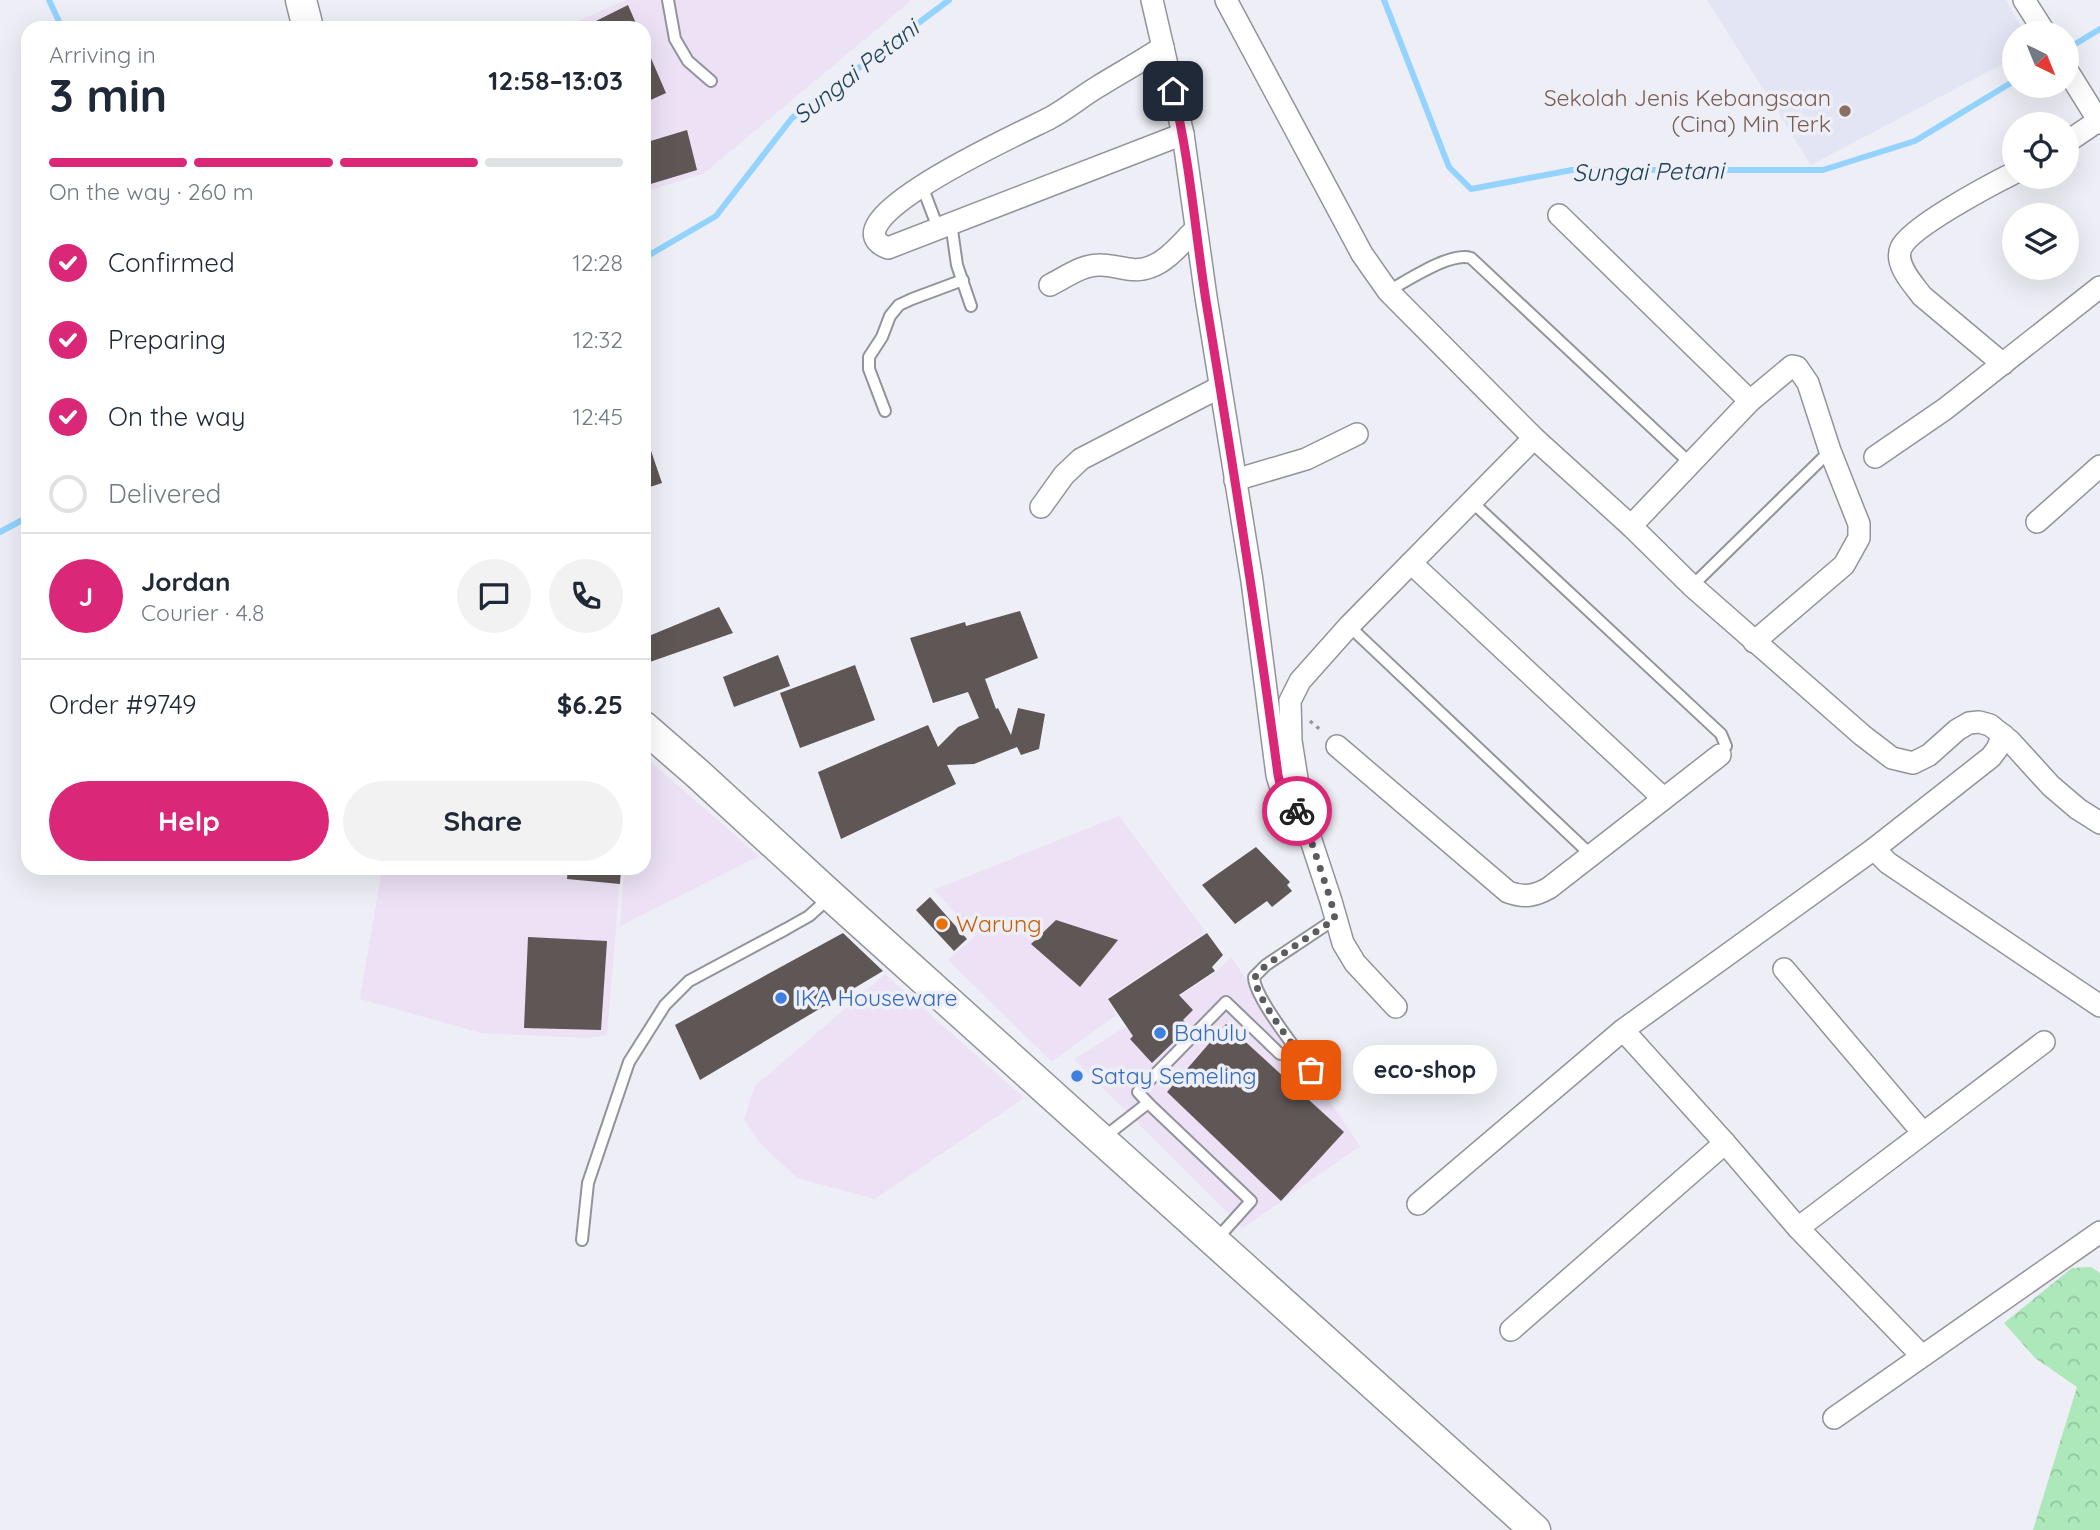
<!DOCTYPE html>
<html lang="en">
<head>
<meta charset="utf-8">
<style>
  body { margin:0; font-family:Quicksand,sans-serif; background:#f2f2f3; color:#1f2937; height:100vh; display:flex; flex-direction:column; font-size:26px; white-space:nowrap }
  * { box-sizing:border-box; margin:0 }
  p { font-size:23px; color:#747a83 }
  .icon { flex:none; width:38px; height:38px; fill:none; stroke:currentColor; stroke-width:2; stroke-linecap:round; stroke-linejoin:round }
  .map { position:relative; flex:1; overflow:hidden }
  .drawer { position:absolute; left:21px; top:21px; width:630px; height:854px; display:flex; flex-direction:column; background:#fff; border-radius:21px; box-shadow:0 7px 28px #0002 }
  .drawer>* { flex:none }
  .needle { width:46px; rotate:137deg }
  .controls { position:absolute; left:2002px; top:21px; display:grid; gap:14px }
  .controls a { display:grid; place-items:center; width:77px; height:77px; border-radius:50%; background:#fff; box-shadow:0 7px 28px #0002; font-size:35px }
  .pin { position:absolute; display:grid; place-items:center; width:60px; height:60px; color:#fff; margin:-30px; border-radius:14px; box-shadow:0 4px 10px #0006 }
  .courier { position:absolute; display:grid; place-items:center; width:70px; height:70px; margin:-35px; border:5px solid #db2777; border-radius:50%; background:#fff; color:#222; box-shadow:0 2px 9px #0007 }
  .bubble { position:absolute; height:49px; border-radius:24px; background:#fff; box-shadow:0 7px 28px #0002; font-size:23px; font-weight:700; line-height:49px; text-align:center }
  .head em { font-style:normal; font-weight:700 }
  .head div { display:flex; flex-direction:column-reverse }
  .head { display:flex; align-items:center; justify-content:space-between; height:119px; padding:0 28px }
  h1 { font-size:46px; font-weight:700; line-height:52px }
  .bar { display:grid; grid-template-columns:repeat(4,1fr); gap:10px 7px; align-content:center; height:84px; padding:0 28px }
  .bar i { height:9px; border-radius:5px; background:#e0e1e3 }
  .bar .active { background:#db2777 }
  .bar p { grid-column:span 4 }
  .line { display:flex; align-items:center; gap:18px; padding:0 28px; border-top:2px solid #e0e1e3 }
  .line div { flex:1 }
  .round { display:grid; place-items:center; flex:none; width:74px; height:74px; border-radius:37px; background:#f2f2f3 }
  ol { padding:0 28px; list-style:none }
  li { display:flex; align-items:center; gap:21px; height:77px }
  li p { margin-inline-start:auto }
  li .icon { padding:7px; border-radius:50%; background:#db2777; color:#fff; stroke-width:4 }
  li:last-child { color:#747a83 }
  li i { width:38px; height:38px; border:4px solid #e0e1e3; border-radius:50% }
  .primary-button { display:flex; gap:14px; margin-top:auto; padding:14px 28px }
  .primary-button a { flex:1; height:80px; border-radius:42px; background:#db2777; color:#fff; font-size:28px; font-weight:700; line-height:80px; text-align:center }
  .primary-button a+a { background:#f2f2f3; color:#1f2937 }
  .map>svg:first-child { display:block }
</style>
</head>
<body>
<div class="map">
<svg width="2100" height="1530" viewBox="0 0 2100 1530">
  <defs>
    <pattern id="forest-crowns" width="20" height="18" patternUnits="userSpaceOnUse" patternTransform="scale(1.75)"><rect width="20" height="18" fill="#ace8b9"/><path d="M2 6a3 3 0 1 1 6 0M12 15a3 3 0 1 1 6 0" fill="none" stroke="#93c69e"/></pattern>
  </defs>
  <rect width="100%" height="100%" fill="#eeeff6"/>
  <g fill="#ece1f5">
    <path d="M626 0H912L703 174 644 192V28H563Z"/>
    <path d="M644 756 759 856 620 926 624 868H644Z"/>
    <path d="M1119 816 1206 932 1107 998 1116 1015 1052 1062 948 960 976 935 934 890Z"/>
    <path d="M382 868H621L607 1035 586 1038 481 1033 360 999Z"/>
    <path d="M1231 957 1360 1146 1243 1228 1074 1059 1125 1027 1128 1030 1216 972Z"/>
    <path d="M885 974 1024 1098 875 1199 797 1178 761 1144 744 1119 755 1086Z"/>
  </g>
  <path fill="#e3e5f4" d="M1707 0H2006L2024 33H2014V58L1811 165Z"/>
  <path fill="url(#forest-crowns)" d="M2091 1267 2100 1273V1530H2033L2077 1387 2035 1358 2004 1323 2072 1268Z"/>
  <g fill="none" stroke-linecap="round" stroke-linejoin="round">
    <g stroke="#93d3fe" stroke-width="6">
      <path d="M49 0 62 28"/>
      <path d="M1384 0 1449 167 1471 189 1572 170H1823L1915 141 2014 81"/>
      <path d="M2067 49 2100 29"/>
      <path d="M644 258 716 216 792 118 949 0"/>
      <path d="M0 532 28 517"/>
    </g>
  </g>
  <g fill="#5f5756">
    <path d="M628 5 638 28H582Z"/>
    <path d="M644 42 666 93 644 103Z"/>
    <path d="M687 130 697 170 644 186V143Z"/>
    <path d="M644 439H647L662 483 644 489Z"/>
    <path d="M719 607 733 633 644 664V638Z"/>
    <path d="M1020 611 1038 658 985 679 996 709 998 708 1011 735 1018 708 1045 714 1039 749 1021 755 1017 747 974 764 947 765 956 784 841 839 818 772 928 725 938 747 958 727 979 718 968 692 933 703 910 638 965 622 966 626Z"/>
    <path d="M778 655 790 686 734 707 723 677Z"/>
    <path d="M855 665 875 720 800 748 780 693Z"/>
    <path d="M1256 847 1290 882 1287 885 1292 891 1272 907 1267 901 1235 924 1202 885Z"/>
    <path d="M568 868H621L620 884 567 879Z"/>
    <path d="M930 897 967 939 954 951 916 910Z"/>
    <path d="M1056 920 1118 940 1080 987 1031 944Z"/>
    <path d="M843 933 883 971 700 1080 675 1025Z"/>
    <path d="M1207 933 1223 955 1212 967 1215 971 1179 995 1193 1010 1183 1020 1189 1027 1152 1063 1130 1039 1133 1036 1108 999Z"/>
    <path d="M528 937 607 941 601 1030 524 1028Z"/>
    <path d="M1226 1024 1344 1132 1281 1201 1167 1092Z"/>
  </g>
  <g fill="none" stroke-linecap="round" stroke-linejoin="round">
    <defs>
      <g id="lane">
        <path d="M668 0 675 39 688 61 711 81"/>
        <path d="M922 186 938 228"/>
        <path d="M951 223 957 265 971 306"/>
        <path d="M1388 291C1407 281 1451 251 1471 258L1691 464"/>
        <path d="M885 411 869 369V357L882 337 890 316 899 305 912 299 963 280"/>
        <path d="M1471 501 1721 734 1726 746 1720 755"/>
        <path d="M1692 586 1830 451"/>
        <path d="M1349 626 1590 854"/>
        <path d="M1311 1070C1298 1051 1254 997 1254 977L1266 965 1335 919"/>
        <path d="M1148 1103 1138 1092 1226 1002 1280 1054"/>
        <path d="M1103 1138 1148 1103 1251 1201 1215 1241"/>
        <path d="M582 1240 588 1183 629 1062 665 1005 689 981 786 929 809 916 829 898"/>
      </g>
      <g id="street">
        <path d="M1152 0 1183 134 1206 297 1252 581 1277 775 1283 795 1303 816"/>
        <path d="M1226 0 1362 254 1388 291 1534 438 1631 526 1692 586 1862 735 1892 758 1913 763 1929 755 1957 730 1969 723 1979 722 1990 725 2010 741 2051 786 2078 809 2100 823"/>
        <path d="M2024 0 2045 33"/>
        <path d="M1163 47C1142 61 1120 73 1099 86 1082 96 1067 109 1050 118 1034 127 819 222 888 248L1183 134"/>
        <path d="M2067 70 2100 123"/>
        <path d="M2067 142 2098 121"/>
        <path d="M1559 215 1750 401"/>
        <path d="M1050 285C1066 277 1083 264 1101 265 1118 265 1133 274 1150 267 1168 261 1182 242 1196 229"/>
        <path d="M2003 364 1922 296C1913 284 1894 264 1901 248 1910 227 1992 184 2014 173"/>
        <path d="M1875 457 1945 409 2100 287"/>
        <path d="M1235 480 1306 459 1357 434"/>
        <path d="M1041 507 1064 475 1081 459 1220 387"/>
        <path d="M2037 522 2100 466"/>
        <path d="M1631 526 1750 401 1792 366 1797 367 1808 383 1830 451 1859 524V538L1844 565 1754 642"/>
        <path d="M1411 563 1662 797"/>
        <path d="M1337 746 1508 892C1524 898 1535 896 1549 888L1720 755"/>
        <path d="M1874 849 1991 757 1997 749 2003 735"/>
        <path d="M1784 969 1923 1133"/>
        <path d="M1396 1007 1355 963 1343 943 1331 901 1303 816 1291 741 1290 701 1300 681 1349 626 1534 438"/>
        <path d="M1623 1030 1725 1143 1798 1228 1922 1356"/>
        <path d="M1418 1204 1623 1030 1874 849 1888 863 2100 1006"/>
        <path d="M1798 1228 2044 1042"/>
        <path d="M1511 1330 1725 1143"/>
        <path d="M1834 1418 2100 1232"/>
      </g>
      <g id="secondary">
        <path d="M301 0 308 28"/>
        <path d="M644 727 698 774 831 896 1535 1530"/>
      </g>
    </defs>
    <use href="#lane" stroke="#93949b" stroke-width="14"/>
    <use href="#street" stroke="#93949b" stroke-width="24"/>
    <use href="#secondary" stroke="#93949b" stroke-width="33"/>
    <path stroke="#96979c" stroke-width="3.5" stroke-dasharray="3.5 5" stroke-linecap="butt" d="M1310 721 1323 732"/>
    <use href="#lane" stroke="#fff" stroke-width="10"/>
    <use href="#street" stroke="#fff" stroke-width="21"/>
    <use href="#secondary" stroke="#fff" stroke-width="30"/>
  </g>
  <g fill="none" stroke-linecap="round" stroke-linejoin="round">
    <path stroke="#5c5c60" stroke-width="7" stroke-dasharray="0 12.6" d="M1297 811 1303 816 1331 901 1335 919 1266 965 1255 977C1254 997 1298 1051 1311 1070"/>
    <path stroke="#db2777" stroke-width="9" d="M1173 91C1190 160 1195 231 1206 301 1232 459 1257 617 1278 775L1283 796 1297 811"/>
  </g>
  <circle fill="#8d6e63" stroke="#eeeff6" stroke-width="2.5" cx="1845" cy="111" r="7"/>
  <circle fill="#e8710a" stroke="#eeeff6" stroke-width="2.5" cx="942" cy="924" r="7"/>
  <g fill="#3f7fe0" stroke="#eeeff6" stroke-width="2.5">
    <circle cx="781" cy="998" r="7"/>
    <circle cx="1160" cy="1033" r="7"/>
    <circle cx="1077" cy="1076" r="7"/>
  </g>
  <g text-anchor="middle" stroke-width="7" stroke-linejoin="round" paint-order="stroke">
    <g font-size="23" fill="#785e54" stroke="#eeeff6" text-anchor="end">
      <text x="1831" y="106">Sekolah Jenis Kebangsaan<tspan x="1831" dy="26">(Cina) Min Terk</tspan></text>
    </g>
    <g font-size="23" fill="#c56008" stroke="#eeeff6" text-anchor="start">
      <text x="956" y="932">Warung</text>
    </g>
    <g font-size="23" fill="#366cbe" stroke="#eeeff6" text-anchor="start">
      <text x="795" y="1006">IKA Houseware</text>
      <text x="1174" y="1041">Bahulu</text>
      <text x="1091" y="1084">Satay Semeling</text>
    </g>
    <g font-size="24" font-style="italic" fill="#1e4258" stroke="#eeeff6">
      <text transform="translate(856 72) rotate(-38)" y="8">Sungai Petani</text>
      <text transform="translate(1648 172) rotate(-1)" y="8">Sungai Petani</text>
    </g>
  </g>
</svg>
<div class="controls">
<a><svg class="needle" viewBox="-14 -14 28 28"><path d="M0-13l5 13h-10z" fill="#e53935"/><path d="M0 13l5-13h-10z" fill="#747a83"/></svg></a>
<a><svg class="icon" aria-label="locate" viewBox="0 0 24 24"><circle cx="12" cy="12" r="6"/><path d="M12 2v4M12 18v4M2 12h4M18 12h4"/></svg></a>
<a><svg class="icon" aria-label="layers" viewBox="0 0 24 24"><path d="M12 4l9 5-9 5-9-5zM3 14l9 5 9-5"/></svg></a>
</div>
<div class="pin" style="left:1311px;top:1070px;background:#ea580c"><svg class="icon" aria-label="bag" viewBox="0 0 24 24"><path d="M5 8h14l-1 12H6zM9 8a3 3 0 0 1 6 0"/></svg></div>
<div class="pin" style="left:1173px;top:91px;background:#1f2937"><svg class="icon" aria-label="home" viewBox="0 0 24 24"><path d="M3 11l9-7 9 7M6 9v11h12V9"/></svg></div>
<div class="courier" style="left:1297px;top:811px"><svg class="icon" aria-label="bike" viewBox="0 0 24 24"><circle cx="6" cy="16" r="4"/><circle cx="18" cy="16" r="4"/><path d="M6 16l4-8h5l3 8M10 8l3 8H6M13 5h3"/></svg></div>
<div class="bubble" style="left:1353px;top:1045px;width:144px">eco-shop</div>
<section class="drawer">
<div class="head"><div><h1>3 min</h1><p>Arriving in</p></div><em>12:58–13:03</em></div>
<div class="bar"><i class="active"></i><i class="active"></i><i class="active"></i><i></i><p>On the way · 260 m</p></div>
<ol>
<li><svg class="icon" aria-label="check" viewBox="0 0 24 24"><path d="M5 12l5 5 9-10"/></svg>Confirmed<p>12:28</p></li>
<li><svg class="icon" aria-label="check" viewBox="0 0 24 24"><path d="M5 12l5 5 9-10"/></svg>Preparing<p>12:32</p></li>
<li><svg class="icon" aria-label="check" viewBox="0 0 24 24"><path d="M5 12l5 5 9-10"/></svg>On the way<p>12:45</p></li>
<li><i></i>Delivered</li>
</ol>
<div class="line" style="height:126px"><b class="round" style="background:#db2777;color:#fff">J</b><div><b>Jordan</b><p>Courier · 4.8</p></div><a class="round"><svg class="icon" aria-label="chat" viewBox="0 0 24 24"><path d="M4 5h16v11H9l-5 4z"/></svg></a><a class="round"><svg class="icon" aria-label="phone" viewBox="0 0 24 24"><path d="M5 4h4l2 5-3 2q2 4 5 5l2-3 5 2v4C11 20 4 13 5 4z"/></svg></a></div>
<div class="line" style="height:91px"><div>Order #9749</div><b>$6.25</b></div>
<div class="primary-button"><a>Help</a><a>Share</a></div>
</section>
</div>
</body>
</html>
